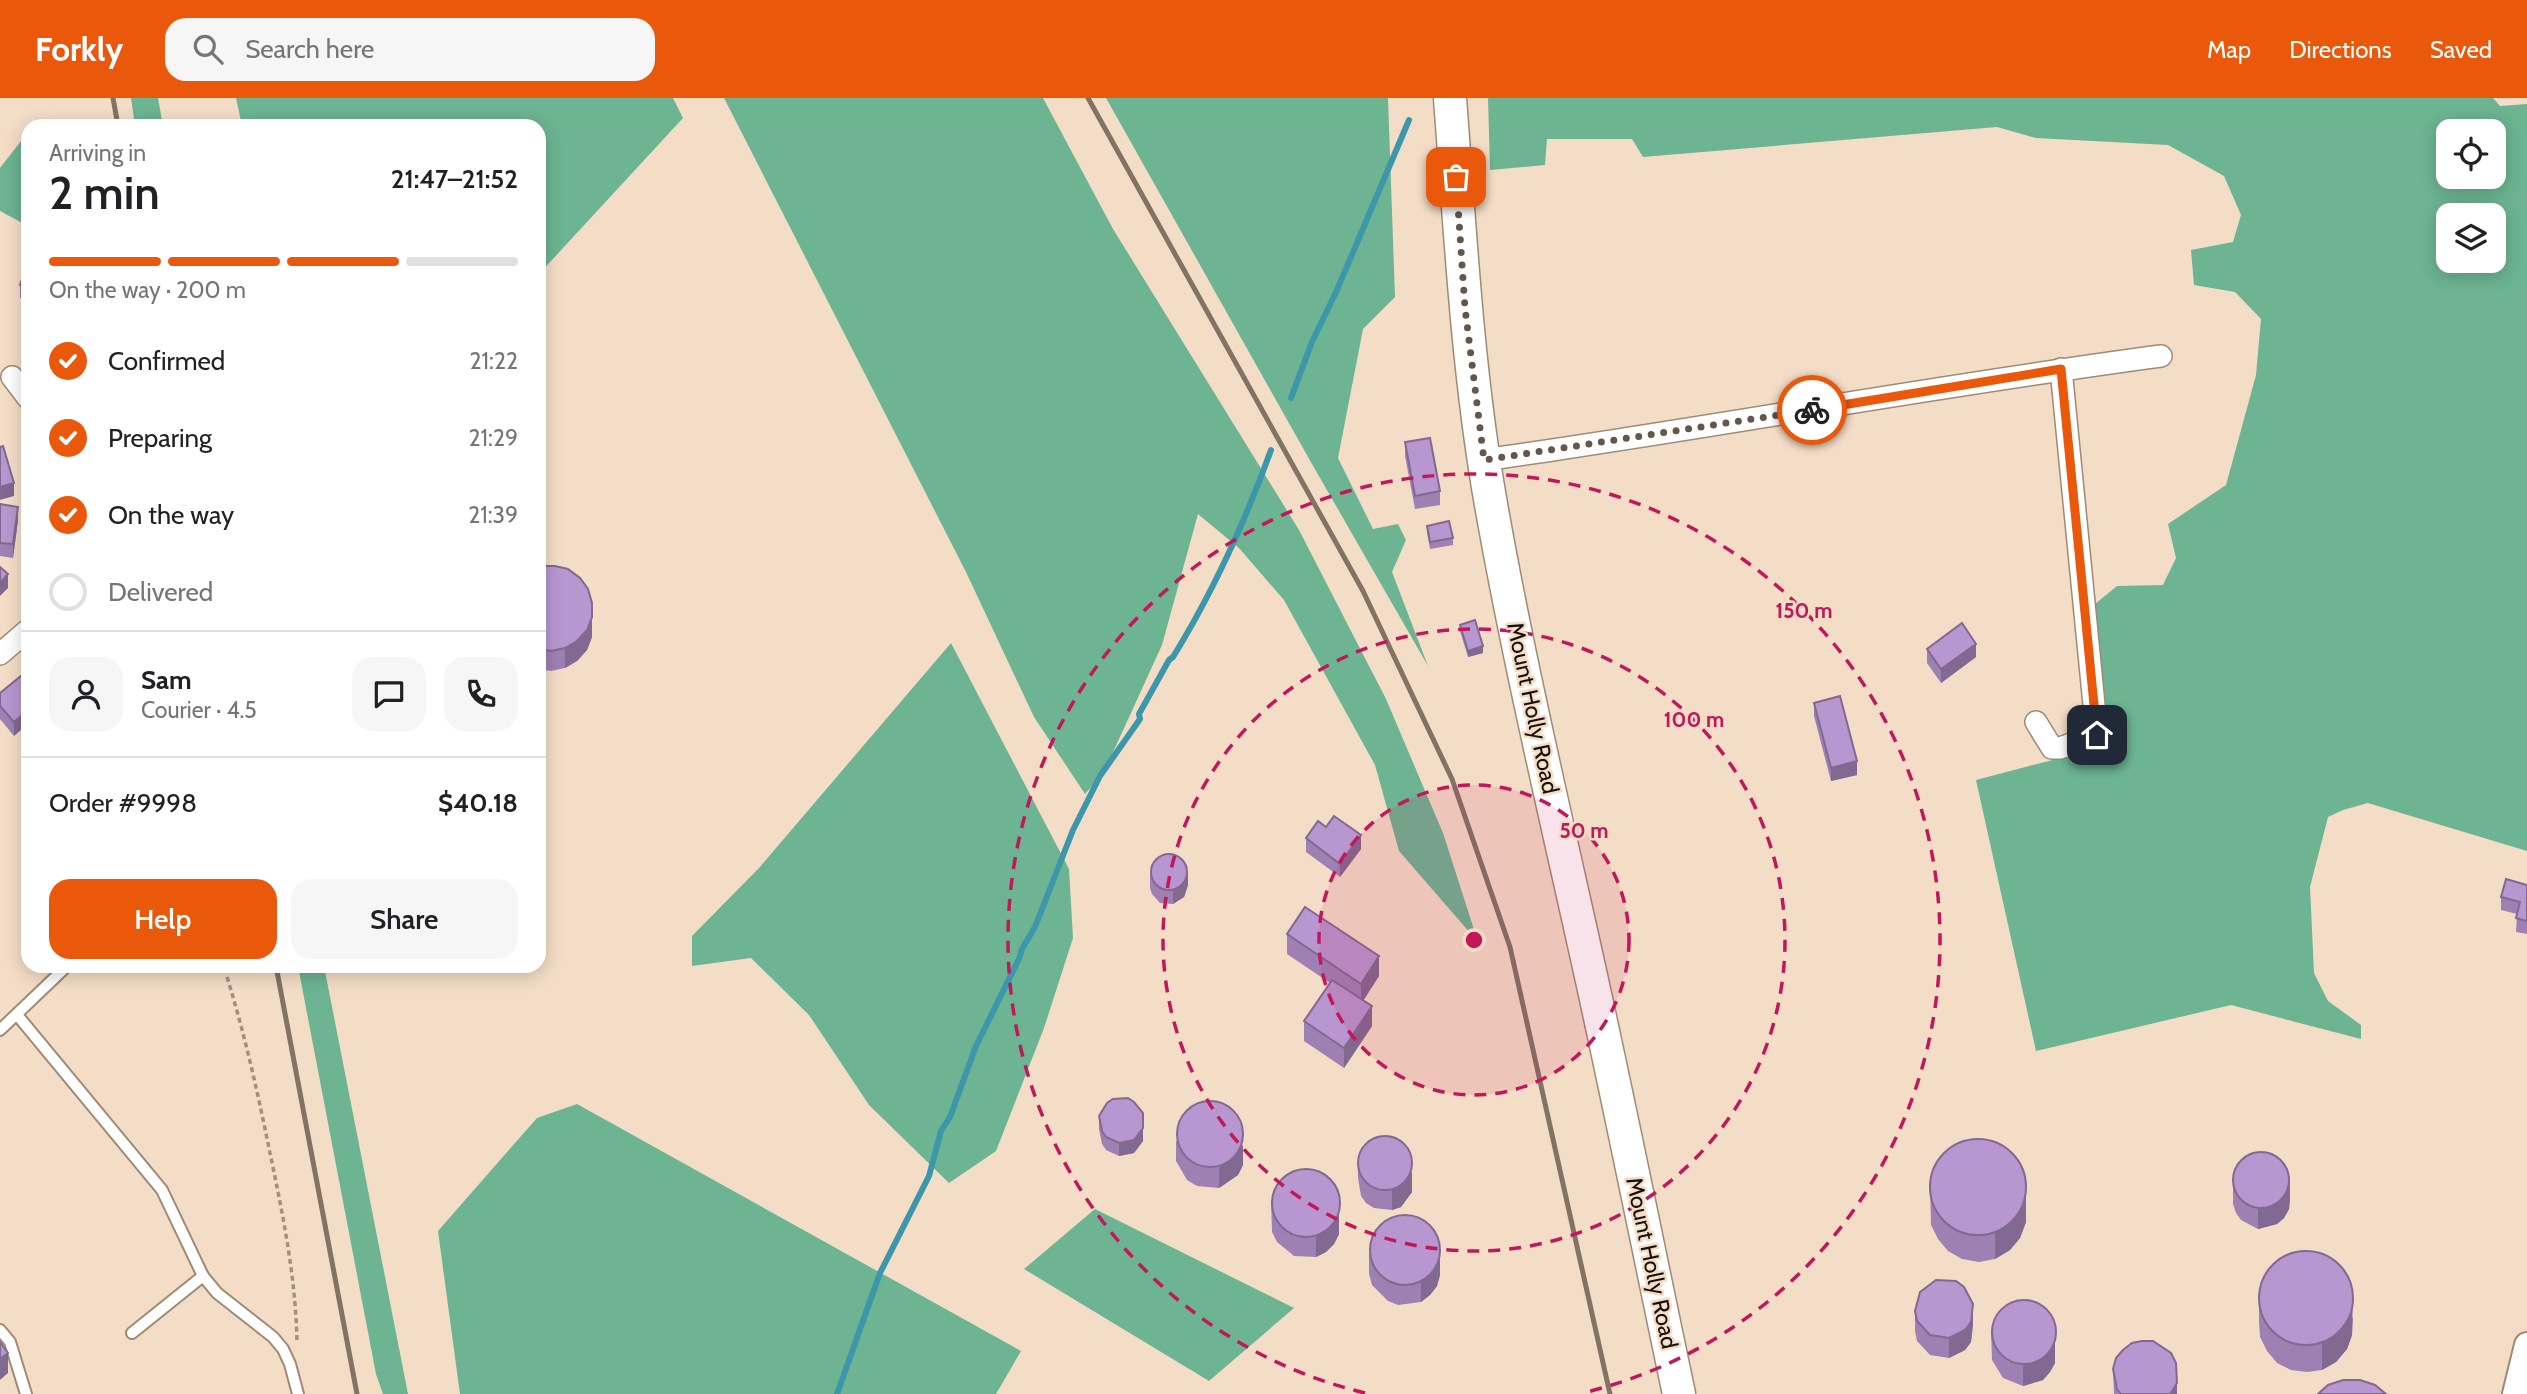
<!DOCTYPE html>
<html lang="en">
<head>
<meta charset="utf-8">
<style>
  body { margin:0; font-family:Cabin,sans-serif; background:#f6f6f6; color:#202124; height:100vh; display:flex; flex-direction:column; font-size:26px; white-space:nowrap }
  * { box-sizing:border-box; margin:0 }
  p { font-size:23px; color:#757577 }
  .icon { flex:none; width:38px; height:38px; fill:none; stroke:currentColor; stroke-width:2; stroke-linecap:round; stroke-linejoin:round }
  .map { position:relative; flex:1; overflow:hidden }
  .panel { position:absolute; left:21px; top:21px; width:525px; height:854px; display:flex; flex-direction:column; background:#fff; border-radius:21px; box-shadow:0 4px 18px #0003 }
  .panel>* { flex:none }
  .fabs { position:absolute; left:2436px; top:21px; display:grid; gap:14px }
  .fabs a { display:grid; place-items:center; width:70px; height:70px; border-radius:14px; background:#fff; box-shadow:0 4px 18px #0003; font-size:35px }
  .pin { position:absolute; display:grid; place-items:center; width:60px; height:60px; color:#fff; margin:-30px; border-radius:14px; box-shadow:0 4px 10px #0006 }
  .courier { position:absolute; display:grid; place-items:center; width:70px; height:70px; margin:-35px; border:5px solid #ea580c; border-radius:50%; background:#fff; color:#222; box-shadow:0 2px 9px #0007 }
  .head em { font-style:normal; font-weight:600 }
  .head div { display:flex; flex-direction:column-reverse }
  .head { display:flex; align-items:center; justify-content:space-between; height:119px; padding:0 28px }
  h1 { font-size:46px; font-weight:600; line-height:52px }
  .bar { display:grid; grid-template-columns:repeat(4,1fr); gap:10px 7px; align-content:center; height:84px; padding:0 28px }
  .bar i { height:9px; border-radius:5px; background:#e0e0e0 }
  .bar .on { background:#ea580c }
  .bar p { grid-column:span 4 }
  .line { display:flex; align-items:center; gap:18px; padding:0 28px; border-top:2px solid #e0e0e0 }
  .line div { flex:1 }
  .round { display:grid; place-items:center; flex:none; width:74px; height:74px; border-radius:21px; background:#f6f6f6 }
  ol { padding:0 28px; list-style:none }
  li { display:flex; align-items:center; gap:21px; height:77px }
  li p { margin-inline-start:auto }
  li .icon { padding:7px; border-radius:50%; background:#ea580c; color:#fff; stroke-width:4 }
  li:last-child { color:#757577 }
  li i { width:38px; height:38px; border:4px solid #e0e0e0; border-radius:50% }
  .primary-button { display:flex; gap:14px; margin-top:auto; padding:14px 28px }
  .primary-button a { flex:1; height:80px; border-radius:21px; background:#ea580c; color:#fff; font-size:28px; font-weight:600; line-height:80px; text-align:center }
  .primary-button a+a { background:#f6f6f6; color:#202124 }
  header { display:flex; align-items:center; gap:42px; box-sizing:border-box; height:98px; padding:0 35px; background:#ea580c; color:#fff }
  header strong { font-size:33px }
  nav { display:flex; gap:38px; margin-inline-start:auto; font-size:24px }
  .search { width:490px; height:63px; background:#f6f6f6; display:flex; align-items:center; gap:18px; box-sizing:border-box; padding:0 24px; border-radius:21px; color:#757577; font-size:26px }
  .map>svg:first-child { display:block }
</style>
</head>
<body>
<header>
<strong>Forkly</strong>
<div class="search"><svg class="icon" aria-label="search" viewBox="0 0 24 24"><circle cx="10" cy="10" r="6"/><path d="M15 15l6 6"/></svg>Search here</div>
<nav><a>Map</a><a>Directions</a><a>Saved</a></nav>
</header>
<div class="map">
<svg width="2527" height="1296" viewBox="0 0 2527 1296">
  <rect width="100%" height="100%" fill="#f4ddc7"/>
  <g fill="#6cb492" fill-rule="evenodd">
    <path d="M131 0H158L163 28H135Z"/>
    <path d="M236 0H673L683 20 539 176V28H242Z"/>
    <path d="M724 0H1043L1113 131 1299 432 1386 601 1443 735 1478 844 1399 753 1375 667 1284 502 1239 450 1198 416 1162 547 1104 674 1085 696 1034 619 966 474Z"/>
    <path d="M1106 0H1388L1395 199 1363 231 1338 360 1373 431 1398 426 1406 442 1392 474 1428 568 1312 366Z"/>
    <path d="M1488 0H2493L2500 8 2527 6V753L2368 705 2343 712 2328 719 2310 789 2314 875 2328 903 2361 927V941L2231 907 2036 953 1976 682 2110 647 2095 506 2117 488 2163 487 2176 460 2168 426 2226 387 2256 277 2261 221 2235 194 2194 187 2191 152 2233 144 2241 117 2224 78 2168 47 2036 40 1997 29 1643 59 1632 41H1547L1545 67 1490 72ZM2448 33H2494V79H2448ZM2448 117H2494V163H2448Z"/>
    <path d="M28 34V128L0 113V70Z"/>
    <path d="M951 545 1069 771 1073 840 1044 930 996 1053 949 1085 869 1007 809 917 751 860 692 868V838L759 770Z"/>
    <path d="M298 868H324L408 1296H383L376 1276Z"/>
    <path d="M577 1006 1021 1253 996 1296H460L438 1133 537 1020Z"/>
    <path d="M1095 1111 1294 1210 1209 1283 1024 1171Z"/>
  </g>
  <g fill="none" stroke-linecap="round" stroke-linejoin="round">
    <g stroke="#3d97ab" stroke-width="6">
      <path d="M1291 300 1312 244 1337 192 1409 22"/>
      <path d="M837 1296 880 1175 929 1078 941 1033 950 1019 976 948 1019 861 1022 851 1035 829 1073 732 1100 678 1140 621 1139 616 1169 562 1173 559C1213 494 1245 424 1271 352"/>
    </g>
    <defs>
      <g id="service">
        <path d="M18 918 162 1092 203 1178 217 1195 273 1239 283 1251 290 1266 298 1296"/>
        <path d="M0 932 67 868"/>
        <path d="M0 1232 10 1244 26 1296"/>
        <path d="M132 1235 203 1178"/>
      </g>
      <g id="minor">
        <path d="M12 279 28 300"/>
        <path d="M1484 362C1710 330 1934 288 2161 258"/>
        <path d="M0 556 28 532"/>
        <path d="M2036 624 2052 650H2060L2097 637 2061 271"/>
      </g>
      <path id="tertiary" d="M2515 1296 2527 1247"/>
      <path id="primary" d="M1450 0C1460 132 1467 265 1489 395 1515 545 1550 694 1583 842 1617 993 1647 1145 1679 1296"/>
    </defs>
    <use href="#service" stroke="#9f8a76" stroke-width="14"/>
    <use href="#minor" stroke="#9f8a76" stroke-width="24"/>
    <use href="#tertiary" stroke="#9f8a76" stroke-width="28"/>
    <use href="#primary" stroke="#9f8a76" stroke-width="35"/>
    <path stroke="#a19080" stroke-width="3.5" stroke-dasharray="5 3.5" stroke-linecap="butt" d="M227 879C245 937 258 996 270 1055 283 1117 296 1181 297 1245"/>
    <use href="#service" stroke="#fff" stroke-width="10"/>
    <use href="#minor" stroke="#fff" stroke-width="21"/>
    <use href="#tertiary" stroke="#fff" stroke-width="24"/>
    <use href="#primary" stroke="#fff" stroke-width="32"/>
    <g stroke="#827364" stroke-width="5">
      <path d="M113 0 118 28"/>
      <path d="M1088 0 1363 493 1452 681 1510 849 1610 1296"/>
      <path d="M276 868 357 1296"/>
    </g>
  </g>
  <g fill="#9e81b2">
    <path d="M28 165V203L20 200V187Z"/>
    <path d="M1405 344 1440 393V407L1415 411 1405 358Z"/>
    <path d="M0 406 18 422 13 460 0 458Z"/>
    <path d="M1427 428 1453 440V447L1430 451 1427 434Z"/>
    <path d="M539 469 592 525V539L587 552 577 563 565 570 551 573 539 571Z"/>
    <path d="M1460 527 1483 555 1468 559 1460 533Z"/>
    <path d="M1927 551 1976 559 1941 585 1927 565Z"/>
    <path d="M28 586 14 638 0 621V595Z"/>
    <path d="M1814 605 1857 677 1831 683 1814 618Z"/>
    <path d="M1326 729 1361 751 1340 779 1306 754V740Z"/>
    <path d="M1150 776 1188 787 1184 799 1173 806 1160 805 1152 796 1150 790Z"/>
    <path d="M2527 787V836L2516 834 2517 816 2501 812V799Z"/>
    <path d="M1287 836 1379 878 1363 903 1372 928 1344 970 1304 943V923L1330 885 1287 856Z"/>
    <path d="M1143 1015V1043L1134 1055 1119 1058 1106 1052 1102 1046 1099 1031V1018Z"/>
    <path d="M1176 1043 1243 1067 1238 1077 1219 1090 1197 1088 1187 1082 1176 1063Z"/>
    <path d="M1358 1060 1412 1094 1401 1109 1392 1112 1374 1110 1366 1105 1361 1098 1358 1080Z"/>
    <path d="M1930 1085 2026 1124 2020 1140 2010 1152 1995 1161 1979 1164 1962 1161 1948 1153 1938 1141 1931 1127Z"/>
    <path d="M2233 1086 2290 1101 2289 1111 2284 1120 2277 1126 2258 1131 2241 1122 2236 1115 2233 1106Z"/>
    <path d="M1271 1102 1339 1136 1334 1146 1326 1154 1316 1159 1294 1158 1277 1144 1272 1134Z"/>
    <path d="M1369 1156 1440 1177 1437 1188 1430 1197 1421 1204 1398 1207 1388 1203 1372 1187 1369 1176Z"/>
    <path d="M2259 1198 2353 1220 2352 1237 2347 1251 2336 1264 2322 1272 2307 1274 2291 1272 2277 1265 2267 1253 2260 1239 2259 1224Z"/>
    <path d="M1915 1213 1973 1226 1971 1244 1965 1252 1949 1260 1930 1257 1917 1243 1915 1233Z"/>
    <path d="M1991 1232 2055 1265 2050 1274 2043 1282 2023 1288 2003 1280 1992 1262Z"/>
    <path d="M2113 1271 2177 1296H2114Z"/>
  </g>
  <g fill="#816991">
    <path d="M14 385V398L0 402V389Z"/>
    <path d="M18 409V422L13 460V446Z"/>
    <path d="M8 476V490L0 498V485Z"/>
    <path d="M592 505V539L587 552 577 563 565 570V550Z"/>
    <path d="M1976 546V559L1941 585V571Z"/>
    <path d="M1483 548V555L1468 559V553Z"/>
    <path d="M28 612V626L14 638V624Z"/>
    <path d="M1857 663V677L1831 683V670Z"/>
    <path d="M1361 737V751L1340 779V766Z"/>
    <path d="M1188 773V787L1184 799 1173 806V793Z"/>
    <path d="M1379 858V878L1361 906V886Z"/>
    <path d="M1372 908V928L1344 970V950Z"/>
    <path d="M1143 1030V1043L1134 1055 1119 1058V1045Z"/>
    <path d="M1243 1047V1067L1238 1077 1219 1090V1070Z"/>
    <path d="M1412 1074V1094L1401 1109 1392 1112V1092Z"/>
    <path d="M2026 1081V1124L2020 1140 2010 1152 1995 1161V1134Z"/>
    <path d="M2290 1081V1101L2289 1111 2284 1120 2277 1126 2258 1131V1111Z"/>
    <path d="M1339 1116V1136L1334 1146 1326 1154 1316 1159V1139Z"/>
    <path d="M1440 1157V1177L1437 1188 1430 1197 1421 1204V1184Z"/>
    <path d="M2353 1194 2352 1237 2347 1251 2336 1264 2322 1272V1245Z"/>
    <path d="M1973 1206V1226L1971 1244 1965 1252 1949 1260V1240Z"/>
    <path d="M2055 1245V1265L2050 1274 2043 1282 2023 1288V1268Z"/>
    <path d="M8 1255V1275L0 1282V1261Z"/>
    <path d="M2177 1285V1296H2170Z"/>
  </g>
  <g fill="#b896cf" stroke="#816991" stroke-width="2">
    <path d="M28 165V190L20 187Z"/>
    <path d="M1430 340 1440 393 1415 398 1405 344Z"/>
    <path d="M3 348 14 385 0 389V349Z"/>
    <path d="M0 406 18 409 13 446 0 445Z"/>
    <path d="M1449 423 1453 440 1430 444 1427 428Z"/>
    <path d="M541 468H555L568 471 580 480 588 491 592 505V519L587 532 577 543 565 550 551 553 539 551V469Z"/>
    <path d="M0 469 8 476 0 485Z"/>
    <path d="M1475 522 1483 548 1468 553 1460 527Z"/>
    <path d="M1962 525 1976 546 1941 571 1927 551Z"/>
    <path d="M21 578 28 586V612L14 624 0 608V595Z"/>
    <path d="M1840 598 1857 663 1831 670 1814 605Z"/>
    <path d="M1334 718 1361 737 1340 766 1306 740 1318 723 1326 729Z"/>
    <circle cx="1169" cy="774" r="18"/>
    <path d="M2506 781 2527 787V823L2516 820 2520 804 2501 799Z"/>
    <path d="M1305 809 1379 858 1361 886 1287 836Z"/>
    <path d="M1332 882 1372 908 1344 950 1304 923Z"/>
    <path d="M1128 1000 1134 1004 1143 1015V1030L1134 1042 1119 1045 1106 1039 1102 1033 1099 1018 1107 1005 1113 1001Z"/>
    <circle cx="1210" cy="1036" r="33"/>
    <circle cx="1385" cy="1065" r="27"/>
    <circle cx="1978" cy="1089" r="48"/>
    <circle cx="2261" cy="1082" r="28"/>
    <circle cx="1306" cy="1105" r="34"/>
    <circle cx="1405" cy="1152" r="35"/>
    <circle cx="2306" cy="1200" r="47"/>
    <path d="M1936 1182 1956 1183 1964 1189 1973 1206 1971 1224 1965 1232 1949 1240 1930 1237 1917 1223 1915 1213 1920 1194Z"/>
    <circle cx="2024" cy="1234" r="32"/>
    <path d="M2142 1243H2153L2171 1255 2176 1265 2177 1285 2170 1296H2121L2117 1291 2113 1271 2116 1260 2123 1252 2132 1245Z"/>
    <path d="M0 1244 8 1255 0 1261Z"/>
    <path d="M2343 1282H2360L2375 1287 2386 1296H2318L2328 1287Z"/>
  </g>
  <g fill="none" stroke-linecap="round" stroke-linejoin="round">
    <path stroke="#64574a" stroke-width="7" stroke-dasharray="0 12.6" d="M1456 79 1465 210 1484 362 1812 312"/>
    <path stroke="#ea580c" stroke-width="9" d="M1812 312 2061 271 2097 637"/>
  </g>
  <circle cx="1474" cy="842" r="155" fill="#c2185b" fill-opacity=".12"/>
  <g fill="none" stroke="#c2185b" stroke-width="3.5" stroke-dasharray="12 9">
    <circle cx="1474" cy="842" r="155"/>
    <circle cx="1474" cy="842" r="311"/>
    <path d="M1365 1295A466 466 0 1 1 1583 1295"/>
  </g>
  <g text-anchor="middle" stroke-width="5" stroke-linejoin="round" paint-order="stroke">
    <g font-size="23" fill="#160f07" stroke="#f4ddc7">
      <text transform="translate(1533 610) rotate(78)" y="8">Mount Holly Road</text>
      <text transform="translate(1652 1165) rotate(78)" y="8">Mount Holly Road</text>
    </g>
  </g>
  <circle cx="1474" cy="842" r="10" fill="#c2185b" stroke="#f4ddc7" stroke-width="3.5"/>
  <g font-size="21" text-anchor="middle" font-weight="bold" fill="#c2185b" stroke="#f4ddc7" stroke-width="5" stroke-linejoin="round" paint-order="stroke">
    <text x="1804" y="520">150 m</text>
    <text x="1694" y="629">100 m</text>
    <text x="1584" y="740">50 m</text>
  </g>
</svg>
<div class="fabs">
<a><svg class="icon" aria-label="locate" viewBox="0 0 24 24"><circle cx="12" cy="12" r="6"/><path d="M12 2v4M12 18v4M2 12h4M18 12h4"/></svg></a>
<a><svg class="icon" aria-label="layers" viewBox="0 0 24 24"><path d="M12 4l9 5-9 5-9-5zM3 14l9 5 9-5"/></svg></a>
</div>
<div class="pin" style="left:1456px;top:79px;background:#ea580c"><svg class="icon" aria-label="bag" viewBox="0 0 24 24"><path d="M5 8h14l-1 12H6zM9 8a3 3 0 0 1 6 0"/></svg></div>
<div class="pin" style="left:2097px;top:637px;background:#1f2937"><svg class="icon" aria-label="home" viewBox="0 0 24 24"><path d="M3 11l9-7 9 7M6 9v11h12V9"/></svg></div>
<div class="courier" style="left:1812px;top:312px"><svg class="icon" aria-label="bike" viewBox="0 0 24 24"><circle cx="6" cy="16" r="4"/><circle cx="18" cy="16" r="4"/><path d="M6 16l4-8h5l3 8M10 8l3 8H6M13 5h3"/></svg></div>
<section class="panel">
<div class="head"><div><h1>2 min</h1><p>Arriving in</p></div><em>21:47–21:52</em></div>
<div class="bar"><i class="on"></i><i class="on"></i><i class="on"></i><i></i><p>On the way · 200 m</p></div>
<ol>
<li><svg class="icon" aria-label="check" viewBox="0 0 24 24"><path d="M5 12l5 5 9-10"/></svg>Confirmed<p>21:22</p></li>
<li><svg class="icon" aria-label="check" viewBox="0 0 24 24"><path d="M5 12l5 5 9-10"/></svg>Preparing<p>21:29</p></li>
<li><svg class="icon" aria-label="check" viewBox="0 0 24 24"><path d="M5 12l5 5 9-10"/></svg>On the way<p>21:39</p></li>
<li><i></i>Delivered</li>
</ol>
<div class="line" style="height:126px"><a class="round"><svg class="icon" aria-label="person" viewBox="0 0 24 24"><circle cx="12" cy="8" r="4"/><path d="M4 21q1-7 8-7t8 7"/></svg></a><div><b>Sam</b><p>Courier · 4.5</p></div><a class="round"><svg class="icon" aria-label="chat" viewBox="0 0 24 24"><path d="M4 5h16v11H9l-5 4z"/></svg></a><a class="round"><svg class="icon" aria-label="phone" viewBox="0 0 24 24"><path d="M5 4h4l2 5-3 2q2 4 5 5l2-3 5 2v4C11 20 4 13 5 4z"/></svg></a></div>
<div class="line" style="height:91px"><div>Order #9998</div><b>$40.18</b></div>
<div class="primary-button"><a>Help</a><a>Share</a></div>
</section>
</div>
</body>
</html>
